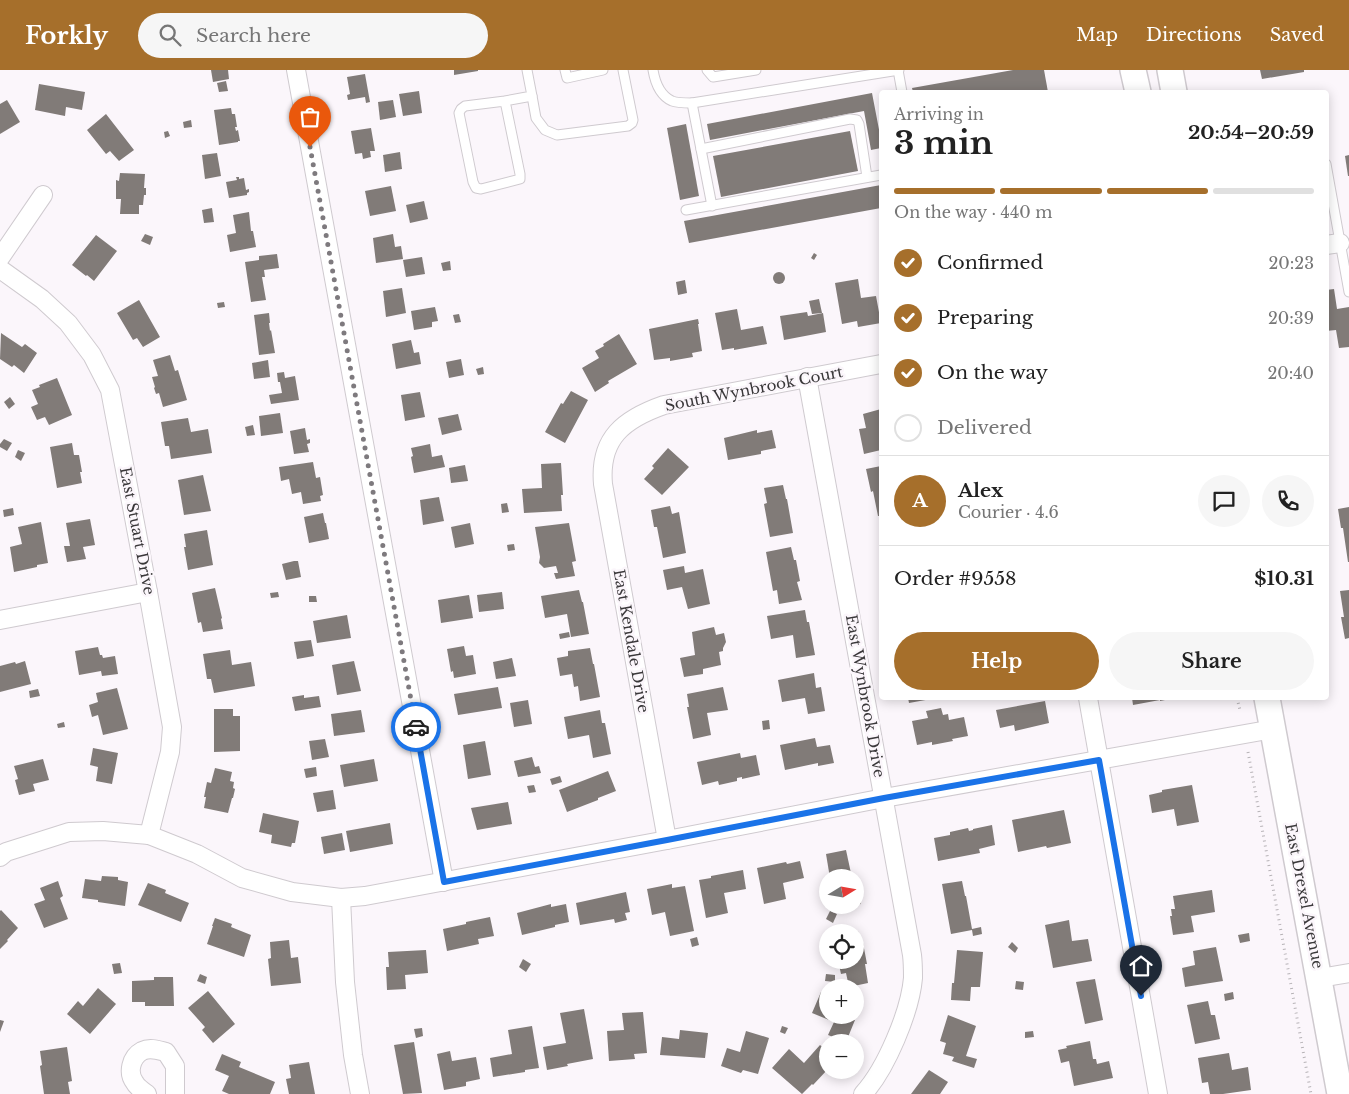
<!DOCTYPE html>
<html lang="en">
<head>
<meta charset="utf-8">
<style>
  body { margin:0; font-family:"Libre Baskerville",serif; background:#f6f6f6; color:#222; height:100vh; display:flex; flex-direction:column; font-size:19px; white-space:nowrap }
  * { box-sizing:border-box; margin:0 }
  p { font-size:16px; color:#767676 }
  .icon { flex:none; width:28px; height:28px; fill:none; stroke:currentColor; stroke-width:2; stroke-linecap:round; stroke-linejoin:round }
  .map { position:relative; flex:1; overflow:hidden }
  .panel { position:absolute; left:879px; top:20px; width:450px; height:610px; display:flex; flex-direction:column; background:#fff; border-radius:5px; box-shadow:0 2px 12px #0003 }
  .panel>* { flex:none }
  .needle { width:32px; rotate:79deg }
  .fabs { position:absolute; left:819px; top:799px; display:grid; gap:10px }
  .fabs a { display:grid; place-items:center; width:45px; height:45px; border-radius:50%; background:#fff; box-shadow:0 2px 12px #0003; font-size:25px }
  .pin { position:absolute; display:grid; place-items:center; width:42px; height:42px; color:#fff; margin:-51px -21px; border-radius:50% 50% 50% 0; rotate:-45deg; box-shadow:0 0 5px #0007 }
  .pin .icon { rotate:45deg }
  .courier { position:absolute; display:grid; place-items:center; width:50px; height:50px; margin:-25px; border:4px solid #1a73e8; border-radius:50%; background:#fff; color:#222; box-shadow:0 1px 6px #0007 }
  .summary em { font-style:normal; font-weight:800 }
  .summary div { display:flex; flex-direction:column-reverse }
  .summary { display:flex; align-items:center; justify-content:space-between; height:85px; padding:0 15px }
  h1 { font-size:32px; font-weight:800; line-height:38px }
  .bar { display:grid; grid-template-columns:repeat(4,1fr); gap:8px 5px; align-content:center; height:60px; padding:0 15px }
  .bar i { height:6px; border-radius:4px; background:#e0e0e0 }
  .bar .selected { background:#a66f2b }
  .bar p { grid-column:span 4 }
  .line { display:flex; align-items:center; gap:12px; padding:0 15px; border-top:1px solid #e0e0e0 }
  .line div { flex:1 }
  .round { display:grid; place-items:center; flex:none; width:52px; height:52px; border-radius:26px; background:#f6f6f6 }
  ol { padding:0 15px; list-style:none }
  li { display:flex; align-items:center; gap:15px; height:55px }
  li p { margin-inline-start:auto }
  li .icon { padding:5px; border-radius:50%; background:#a66f2b; color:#fff; stroke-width:4 }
  li:last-child { color:#767676 }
  li i { width:28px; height:28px; border:2px solid #e0e0e0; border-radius:50% }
  .button { display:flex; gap:10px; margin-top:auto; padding:10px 15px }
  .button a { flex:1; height:58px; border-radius:30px; background:#a66f2b; color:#fff; font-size:20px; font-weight:800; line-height:58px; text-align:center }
  .button a+a { background:#f6f6f6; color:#222 }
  header { display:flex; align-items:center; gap:30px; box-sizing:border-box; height:70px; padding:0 25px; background:#a66f2b; color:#fff }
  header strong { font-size:24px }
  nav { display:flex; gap:28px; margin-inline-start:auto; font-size:18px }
  .search { width:350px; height:45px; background:#f6f6f6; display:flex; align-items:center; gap:12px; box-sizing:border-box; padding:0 18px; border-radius:28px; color:#767676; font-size:19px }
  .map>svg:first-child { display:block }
</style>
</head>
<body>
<header>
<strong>Forkly</strong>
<div class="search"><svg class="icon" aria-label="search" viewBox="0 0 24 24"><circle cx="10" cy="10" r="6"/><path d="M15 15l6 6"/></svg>Search here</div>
<nav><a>Map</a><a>Directions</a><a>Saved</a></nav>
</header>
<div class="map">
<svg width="1349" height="1024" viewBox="0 0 1349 1024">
  <rect width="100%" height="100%" fill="#fbf6fb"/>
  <g fill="#817b78">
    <path d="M211 0H228L229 9 213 12Z"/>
    <path d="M454 0H478V1L454 5Z"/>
    <path d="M1013 0H1044L1048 22H913L912 18Z"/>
    <path d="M1260 0H1304V2L1262 9Z"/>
    <path d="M365 4 370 32 366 33 365 27 348 30 347 25 350 24 347 7Z"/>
    <path d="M226 11 228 21 219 22 217 13Z"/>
    <path d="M39 14 85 22 82 40 66 37 65 46 35 40Z"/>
    <path d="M419 21 422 43 403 46 399 24Z"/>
    <path d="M872 23 881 70V78L871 80 864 41 710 70 707 54Z"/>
    <path d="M7 30 20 52 0 64V34Z"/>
    <path d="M393 30 396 47 380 50 378 32Z"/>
    <path d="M231 38 232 44H235L237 57H235L236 61 238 60 240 71H238V72L219 75 214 40Z"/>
    <path d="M106 44 134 80 119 91 110 81 106 84 87 60Z"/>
    <path d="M191 50 192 57 184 58 183 52Z"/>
    <path d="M686 54 699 126 680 130 667 58Z"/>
    <path d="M371 58 375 81H370L371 87 363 89 362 83 355 84 351 61Z"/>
    <path d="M168 61 170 66 165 68 164 62Z"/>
    <path d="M850 61 858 101 721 127 713 86Z"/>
    <path d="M400 82 402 99 385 102 383 85Z"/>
    <path d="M217 83 221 106 205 109 202 85Z"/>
    <path d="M1349 85V106H1348L1345 86Z"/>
    <path d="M120 103 145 104 144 118H146V125H144L143 135H139V144H120L121 129H116V110L119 111Z"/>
    <path d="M236 107H239V109L244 108 246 120 249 119V122L247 123V125L229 128 226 112 237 110Z"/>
    <path d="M881 115V138L689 173 684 151Z"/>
    <path d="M391 116 396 141 370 146 365 121Z"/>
    <path d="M424 131 428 149 410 153 406 135Z"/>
    <path d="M212 138 214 152 204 153 202 140Z"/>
    <path d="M249 142 251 161H253L256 177 230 182 227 165 236 163 233 145Z"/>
    <path d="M145 164 153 167 150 175 141 171Z"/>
    <path d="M393 164 395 177 401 176 403 189 376 193 373 168Z"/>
    <path d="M96 165 117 181 94 211 87 205 86 206 72 195Z"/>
    <path d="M814 183 817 185 814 190 811 188Z"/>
    <path d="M277 184 279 198 264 200 265 207H262L266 230 251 232 245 192 259 190V186Z"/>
    <path d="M422 187 425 204 406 207 403 190Z"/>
    <path d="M450 191 451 200 443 201 441 193Z"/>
    <circle cx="779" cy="208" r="6"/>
    <path d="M858 209 861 228 876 226 881 253 858 257 857 251 842 254 835 213Z"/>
    <path d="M685 210 687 223 678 225 676 212Z"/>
    <path d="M402 218 406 243 386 247 383 221Z"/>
    <path d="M1334 219 1337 239 1349 237V277L1339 278 1336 260 1326 261V220Z"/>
    <path d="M819 229 822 243 812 244 809 231Z"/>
    <path d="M139 230 160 267 143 277 137 268 133 270 117 243Z"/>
    <path d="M224 232 225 237 218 238 217 233Z"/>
    <path d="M435 237 438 251 432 252V257L414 260 411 241Z"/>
    <path d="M737 239 741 260 763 256 767 274 734 280V278L722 280 715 243Z"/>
    <path d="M807 242 808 246 823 243 826 262 784 270 780 246Z"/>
    <path d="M269 243 270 253H269L270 261 271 260 275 283 259 285 254 245Z"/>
    <path d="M459 244 461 252 455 253 453 245Z"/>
    <path d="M698 249 699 254H698L702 281 692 283 693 287 670 291V288L654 290 649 259Z"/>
    <path d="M1 263 22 277 25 274 37 283 24 303 14 295 12 297 0 289Z"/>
    <path d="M619 264 637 294 608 311 609 313 595 322 582 298 599 288 595 281 604 276 603 274Z"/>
    <path d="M411 270 414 283 419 282 421 294 396 299 392 274Z"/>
    <path d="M170 285 175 301 178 300 187 330 163 337 159 323 156 324 154 318 155 317 152 307 158 306 153 290Z"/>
    <path d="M461 289 464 305 449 308 446 292Z"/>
    <path d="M268 290 270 307 254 309 252 293Z"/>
    <path d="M483 297 484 304 478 305 476 299Z"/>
    <path d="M284 302 285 308 295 306 299 330 271 334 269 325 282 323 280 312H278L277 303Z"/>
    <path d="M57 308 72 345 49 355 45 347 37 350 31 337 38 334 32 320 40 317 39 315Z"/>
    <path d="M571 321 588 330 565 373 545 362 561 333 563 334Z"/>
    <path d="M420 322 425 347 405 351 401 325Z"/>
    <path d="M10 327 15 334 9 339 4 332Z"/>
    <path d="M881 339V380L864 384 859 359 866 358 863 344Z"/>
    <path d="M280 343 283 363 261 366 259 346Z"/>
    <path d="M458 344 462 360 442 365 438 348Z"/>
    <path d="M188 348 191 362 208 359 212 383 171 389 169 376H165L161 352Z"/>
    <path d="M253 355 255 365 247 366 245 357Z"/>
    <path d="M305 358 307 370 310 369V373L307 374 309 382 294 384 290 361Z"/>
    <path d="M757 360V363L772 360 776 378 761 381V384L728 390 724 368Z"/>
    <path d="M4 369 12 373 7 381 0 377V374Z"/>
    <path d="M72 373 74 385H79L82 402H80L82 413 57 418 50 377Z"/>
    <path d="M430 374 432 387 442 385 445 397 414 403 411 387 413 386 411 378Z"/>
    <path d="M668 378 689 397 662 425 644 409 654 398 652 396Z"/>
    <path d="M18 380 25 383 21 391 15 387Z"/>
    <path d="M313 392 316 408 320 407 323 425 320 426 321 431 303 434 301 422 292 424 289 409 281 411 279 397Z"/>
    <path d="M561 393 563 425H561L562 441 524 443 522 419 542 418 541 394Z"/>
    <path d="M465 395 468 411 451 413 449 398Z"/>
    <path d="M881 396V446H878L873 421 871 422 866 399Z"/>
    <path d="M203 405 211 441 184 445 178 410Z"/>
    <path d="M783 415 786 429H787L793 463 770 467 764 434 767 433 764 418Z"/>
    <path d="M439 427 444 451 423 455 420 430Z"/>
    <path d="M507 433 509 442 502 443 501 434Z"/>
    <path d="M670 436 672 444 679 442 686 483 663 488 657 457H654L651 440Z"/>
    <path d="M1349 437V492H1348L1343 458H1341L1338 439Z"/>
    <path d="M13 438 14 445 4 447 3 440Z"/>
    <path d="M323 443 325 453H326L329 469 309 473 304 447Z"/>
    <path d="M90 449 95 475 83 477 86 489 67 492 64 476H70L66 453Z"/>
    <path d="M41 452 48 493 37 495V497L14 502 10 477 22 474 18 457Z"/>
    <path d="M470 453 474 474 455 478 451 457Z"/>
    <path d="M569 453 576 491 572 492 575 506 556 509 554 503H558L556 496 544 498 539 493 540 487 535 457Z"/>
    <path d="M207 460 213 495 188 500 184 477H186L184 464Z"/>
    <path d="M514 474 515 480 508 481 507 475Z"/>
    <path d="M791 477 794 490H796L800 511 797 512 802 530 779 534 777 520 773 521 766 482Z"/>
    <path d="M294 491H298L301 507 286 510 282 494Z"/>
    <path d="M684 496 685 503 703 499 710 534 688 539 682 517 667 520 663 500Z"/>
    <path d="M215 518 222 548 221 549 223 559 203 562 201 552 198 553 192 523Z"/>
    <path d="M579 520 582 532H583L589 564 571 567 567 544 545 548 541 526Z"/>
    <path d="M1349 520V568L1345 569 1341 547H1344L1340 521Z"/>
    <path d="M278 522 279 527 271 528 270 523Z"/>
    <path d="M502 522 504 539 479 542 477 525Z"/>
    <path d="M469 525 473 548 441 553 438 530Z"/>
    <path d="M309 526H316L317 532H309Z"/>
    <path d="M805 540 807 552H809L815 585 796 588 793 565 771 569 767 546Z"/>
    <path d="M347 545 351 568 317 573 313 551Z"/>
    <path d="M714 557 716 565 724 563 726 572 723 578V581L719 582 721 595 703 599V604L684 607 680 588 695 585 692 562Z"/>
    <path d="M569 562 570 567 560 569 559 564Z"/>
    <path d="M311 570 314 586 297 589 294 572Z"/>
    <path d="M464 576 466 586 473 585 476 604 454 608 453 601 451 602 447 579Z"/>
    <path d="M98 577 100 585H102L103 588 115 586 118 604 102 606 101 601 79 605 75 581Z"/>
    <path d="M590 578 593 594H594L600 627 580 631 578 616 574 617 572 604 560 606 557 588 568 586V581Z"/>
    <path d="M230 580 232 595 251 592 255 616 214 623 211 609H207L203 584Z"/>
    <path d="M512 588 516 606 496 609 493 592Z"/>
    <path d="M25 591 31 614 0 622V596L15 592 16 594Z"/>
    <path d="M354 591 361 621 337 625 332 595Z"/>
    <path d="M814 603 816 618 821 617 825 641 808 644 805 628 782 632 778 610Z"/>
    <path d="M498 617 502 638 458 645 454 624Z"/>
    <path d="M723 617 728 640 707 643 711 665 693 669 687 637H689L687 624Z"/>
    <path d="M117 618 128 659 103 665 98 645 92 647 89 635 98 632 96 623Z"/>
    <path d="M38 619 40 626 30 628 29 621Z"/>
    <path d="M304 625V628L319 626 321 637 295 641 292 627Z"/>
    <path d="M908 628H931V629L909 633Z"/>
    <path d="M1132 628H1175L1160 631V630L1133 635Z"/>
    <path d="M528 630 532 654 514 657 510 633Z"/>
    <path d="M1045 631 1049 653 1015 661 1014 655 1000 658 996 640Z"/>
    <path d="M941 638 943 645 948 644 949 650 964 647 968 666 952 669 953 671 932 675V672L917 675 912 651 928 648 926 641Z"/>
    <path d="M214 639H233V646H240V681L214 682Z"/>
    <path d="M361 640 365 662 334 666 331 644Z"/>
    <path d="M600 640 602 653H605L611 684 593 688 589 665 568 669 564 647Z"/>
    <path d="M769 650 770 659 763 660 762 651Z"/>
    <path d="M64 652 65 657 58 658 57 654Z"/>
    <path d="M815 668 817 677 830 675 834 693 818 696V693L785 700 780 675Z"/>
    <path d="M325 669 329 687 312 690 309 671Z"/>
    <path d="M485 671 491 705 468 709 463 675Z"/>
    <path d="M93 678 118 683 112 714 96 711 98 697 90 695Z"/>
    <path d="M740 683 741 688 756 685 760 705 742 709V707L737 708V711L719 715 718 711 702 715 697 692Z"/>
    <path d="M532 687 535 697 539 696 541 703 518 707 514 691Z"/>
    <path d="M43 689 49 710 33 714 35 721 19 725 15 710 18 709 14 696Z"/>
    <path d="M374 689 378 711 344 717 340 695Z"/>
    <path d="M316 697 317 706 306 708 304 699Z"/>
    <path d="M215 698 232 702 230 711 234 712 233 718 235 719 233 728H232L228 743 204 738 206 727H204L207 712 211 713Z"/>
    <path d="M608 701 616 721 598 728V730L567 742 559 720Z"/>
    <path d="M560 706 562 712 552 715 550 709Z"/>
    <path d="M534 715 536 722 529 723 527 716Z"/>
    <path d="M1192 715 1199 752 1177 756 1174 739 1152 743 1149 725 1162 722V720Z"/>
    <path d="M333 720 336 739 317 742 313 723Z"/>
    <path d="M508 732 512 754 477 760 471 738Z"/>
    <path d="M1064 740 1071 773 1047 778 1046 776 1018 782 1012 750Z"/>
    <path d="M263 743 299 751 295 773H292L291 777 271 773 272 765 259 762Z"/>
    <path d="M390 753 393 774 350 782 346 761Z"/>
    <path d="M992 755 995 775 979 779 980 783 938 791 934 768 950 765V762L968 758 969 761 973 760V759Z"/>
    <path d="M342 763 345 780 324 784 321 767Z"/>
    <path d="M846 780 852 808H830L826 784Z"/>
    <path d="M800 791 804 808 783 813 786 829 764 834 757 798 786 792 787 794Z"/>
    <path d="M743 800 746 819 724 823 728 843 706 848 699 810 711 808V806Z"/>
    <path d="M102 806 118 807V810L128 812 125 836 98 832V830L82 828 85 809 101 811Z"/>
    <path d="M58 811 63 826 60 828 68 849 44 858 34 834 45 830 40 818Z"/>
    <path d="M962 811 965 826H966L972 859 981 857 982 864 973 866 972 860 951 864 942 814Z"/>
    <path d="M148 813 166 820 165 823 189 833 181 852 138 835Z"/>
    <path d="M672 814V818L685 816 694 861 670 866 665 842 652 845 647 819Z"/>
    <path d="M858 816 861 834 855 835V817Z"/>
    <path d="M1212 820 1215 842 1191 846 1194 862 1173 865 1170 846H1172L1171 839H1175L1173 826Z"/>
    <path d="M626 822 630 842 625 843 627 850 615 853 614 849 580 855 576 833Z"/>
    <path d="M551 834V837L566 834 569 852 555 855V857L522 865 517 843Z"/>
    <path d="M1 840 18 858 7 870 8 871 0 879V841Z"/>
    <path d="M830 841 837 844 833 853 826 849Z"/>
    <path d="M490 847 494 866 478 869 479 874 447 881 443 859 466 854V852Z"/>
    <path d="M215 848 232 854 231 857 251 865 244 887 207 874 213 856H212Z"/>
    <path d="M1069 850 1072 871 1088 869 1092 891 1053 898 1045 855Z"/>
    <path d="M858 861 860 874 863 873 867 894H865L868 913 849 917 846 903 841 904 838 890H855V862Z"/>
    <path d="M1249 863 1250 871 1240 873 1238 865Z"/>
    <path d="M697 867 699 875 692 877 690 869Z"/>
    <path d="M289 870 291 888 298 887 301 913 271 916 268 889 271 888 270 872Z"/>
    <path d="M1012 872 1018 878 1015 883 1008 877Z"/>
    <path d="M1216 877 1223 911 1185 917 1182 898 1195 895 1193 881Z"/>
    <path d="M426 880 428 903 405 905 406 919 387 920 386 897H389L388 882Z"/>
    <path d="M957 880 983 882 980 917H971L970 931 951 930 952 913H954Z"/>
    <path d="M523 889 531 894 526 902 519 897Z"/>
    <path d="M120 893 122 903 114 904 112 894Z"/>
    <path d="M200 904 207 907 205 914 197 911Z"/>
    <path d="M826 904 835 905V912L825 911Z"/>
    <path d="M154 907H173L174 936H145V932H132V911L154 910Z"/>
    <path d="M1095 909 1103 950 1085 954 1076 912Z"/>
    <path d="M1016 911 1024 912 1023 920 1015 919Z"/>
    <path d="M98 918 116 934 90 964 67 944 78 931 83 936Z"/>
    <path d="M208 921 235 954 213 973 202 960 205 957 188 938Z"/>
    <path d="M821 922 828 925V945H854L852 949 855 950 846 972 828 965 834 952 812 943Z"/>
    <path d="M1233 922 1234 929 1225 931 1224 924Z"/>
    <path d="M1208 931 1211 945H1215L1220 969 1195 974 1187 935Z"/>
    <path d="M584 939 593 989 567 994 568 996 547 1000 543 977 566 973 560 943Z"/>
    <path d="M643 942 647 983 634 984 635 989 609 991 607 961 624 960 622 943Z"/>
    <path d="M948 945 976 956 966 986 977 989 974 998 952 991 954 987 943 984 946 973 940 971Z"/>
    <path d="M0 950 4 951 0 962Z"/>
    <path d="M532 956 539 998 525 1000V1002L493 1007 490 988 512 984 508 960Z"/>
    <path d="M782 956 788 958 785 964 780 962Z"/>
    <path d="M422 958 423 966 416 968 414 959Z"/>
    <path d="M680 960 708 963 705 988 660 985 662 967 679 969Z"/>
    <path d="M746 961 769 968 758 1004 743 1000 741 1003 721 996 727 978 740 982Z"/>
    <path d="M1033 961 1034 967 1025 968V962Z"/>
    <path d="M1090 971 1093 989H1096L1097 994 1109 991 1113 1008 1074 1016 1069 991 1061 993 1058 980 1067 978 1066 976Z"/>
    <path d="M414 972 422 1023 403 1024 394 975Z"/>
    <path d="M820 975 828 982V999L813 1015 812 1014 802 1024 772 998 789 979 804 993Z"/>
    <path d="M67 977 72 1011 68 1012 70 1024H44L40 996 42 995 40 981Z"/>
    <path d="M450 981 452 991 476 987 480 1009 466 1012V1016L444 1020 437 984Z"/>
    <path d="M1229 983 1232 1000 1248 997 1251 1020 1223 1024H1210L1208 1012 1202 1013 1198 988Z"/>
    <path d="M222 984 241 992 239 997 275 1012 270 1024H229L222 1021 229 1006 215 1000Z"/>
    <path d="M309 992 315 1024H289L286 1009 291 1008 289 995Z"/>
    <path d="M929 1000 948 1012 940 1024H911Z"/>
  </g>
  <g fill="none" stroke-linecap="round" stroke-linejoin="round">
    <defs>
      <g id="lane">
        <path d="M565 0 567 8 603 0"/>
        <path d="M653 0C655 12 659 25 672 31 677 33 686 33 692 33L899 0"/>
        <path d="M707 0 713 7 756 0"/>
        <path d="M898 0 902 22"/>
        <path d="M532 26 536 48 545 60 557 65 628 56 632 53 633 50 623 0"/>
        <path d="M505 31 520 104V109L481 119 476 118 473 112 459 43 461 39 465 36 505 31 532 26 527 0"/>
        <path d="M692 33 712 136"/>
        <path d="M701 79 850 49 857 50 859 54 867 107"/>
        <path d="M1326 94 1349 222"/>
        <path d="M686 140 881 105"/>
      </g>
      <g id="street">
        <path d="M296 0 444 812"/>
        <path d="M1326 175 1340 173"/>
        <path d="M0 188 43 125"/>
        <path d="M0 199 42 229 68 253 92 285 110 320 148 522 172 657 170 682 149 765"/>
        <path d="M807 307 912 885C913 893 913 901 913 908 910 942 886 999 863 1024"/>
        <path d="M0 550 148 522"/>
        <path d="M1088 628 1158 1024"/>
        <path d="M667 770 603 414C599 368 624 349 664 335L881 294"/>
        <path d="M0 787 6 782 69 762 103 761 149 765 197 784 242 808 292 822 341 828 365 826 667 770 884 728 1273 659"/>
        <path d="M341 828 345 912 353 985 360 1024"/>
        <path d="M1320 908 1349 903"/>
        <path d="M147 1024C143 1021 137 1017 135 1013 127 1003 131 987 142 981 150 977 158 980 166 982L175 996V1024"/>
      </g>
      <g id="secondary">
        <path d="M1133 0 1138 22"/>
        <path d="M1170 0 1174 22"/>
        <path d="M1267 628 1340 1024"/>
      </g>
    </defs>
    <use href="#lane" stroke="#cfcacf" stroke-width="11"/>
    <use href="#street" stroke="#cfcacf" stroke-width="20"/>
    <use href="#secondary" stroke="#cfcacf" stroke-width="28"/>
    <g stroke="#b7b3b7" stroke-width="3" stroke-dasharray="1 4" stroke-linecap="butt">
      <path d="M1237 628 1240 640"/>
      <path d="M1248 682 1311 1024"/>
    </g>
    <use href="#lane" stroke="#fff" stroke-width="9"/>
    <use href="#street" stroke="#fff" stroke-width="18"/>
    <use href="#secondary" stroke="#fff" stroke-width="25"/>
  </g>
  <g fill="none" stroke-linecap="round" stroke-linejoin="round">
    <path stroke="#7e7a7e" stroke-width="5" stroke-dasharray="0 9" d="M310 77 416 657"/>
    <path stroke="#1a73e8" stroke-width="6" d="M416 657 444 812 667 770 884 728 1099 690 1141 926"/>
  </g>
  <g text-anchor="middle" stroke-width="5" stroke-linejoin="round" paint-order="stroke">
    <g font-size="15" fill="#3a383a" stroke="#fbf6fb">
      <text transform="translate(754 319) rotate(-11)" y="5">South Wynbrook Court</text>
      <text transform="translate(137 461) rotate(79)" y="5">East Stuart Drive</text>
      <text transform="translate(631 571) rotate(80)" y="5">East Kendale Drive</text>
      <text transform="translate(865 626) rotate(80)" y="5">East Wynbrook Drive</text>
      <text transform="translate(1304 826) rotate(79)" y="5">East Drexel Avenue</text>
    </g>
  </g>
</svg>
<div class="fabs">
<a><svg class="needle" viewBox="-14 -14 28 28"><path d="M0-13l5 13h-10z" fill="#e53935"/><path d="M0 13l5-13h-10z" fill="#767676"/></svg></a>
<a><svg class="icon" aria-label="locate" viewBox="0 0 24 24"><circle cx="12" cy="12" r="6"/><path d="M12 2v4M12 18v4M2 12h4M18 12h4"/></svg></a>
<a>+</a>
<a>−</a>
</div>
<div class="pin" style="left:310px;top:77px;background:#ea580c"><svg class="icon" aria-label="bag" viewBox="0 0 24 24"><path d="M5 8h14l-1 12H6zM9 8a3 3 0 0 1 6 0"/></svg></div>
<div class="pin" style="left:1141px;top:926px;background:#1f2937"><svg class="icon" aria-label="home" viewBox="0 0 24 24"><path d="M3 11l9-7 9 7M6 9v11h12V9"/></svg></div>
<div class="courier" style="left:416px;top:657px"><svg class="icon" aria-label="car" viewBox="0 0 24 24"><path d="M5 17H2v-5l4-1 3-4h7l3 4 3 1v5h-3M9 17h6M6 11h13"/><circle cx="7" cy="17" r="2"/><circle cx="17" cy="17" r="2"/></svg></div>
<section class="panel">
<div class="summary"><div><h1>3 min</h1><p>Arriving in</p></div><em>20:54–20:59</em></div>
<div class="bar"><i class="selected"></i><i class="selected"></i><i class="selected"></i><i></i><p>On the way · 440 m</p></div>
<ol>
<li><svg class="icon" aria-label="check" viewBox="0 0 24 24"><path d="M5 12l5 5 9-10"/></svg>Confirmed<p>20:23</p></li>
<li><svg class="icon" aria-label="check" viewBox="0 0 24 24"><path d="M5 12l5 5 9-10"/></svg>Preparing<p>20:39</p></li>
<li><svg class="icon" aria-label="check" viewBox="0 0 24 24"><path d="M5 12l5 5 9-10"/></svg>On the way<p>20:40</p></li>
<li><i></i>Delivered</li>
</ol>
<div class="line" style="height:90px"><b class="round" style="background:#a66f2b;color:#fff">A</b><div><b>Alex</b><p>Courier · 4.6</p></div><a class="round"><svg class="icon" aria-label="chat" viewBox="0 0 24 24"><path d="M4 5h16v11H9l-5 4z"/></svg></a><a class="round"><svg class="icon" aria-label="phone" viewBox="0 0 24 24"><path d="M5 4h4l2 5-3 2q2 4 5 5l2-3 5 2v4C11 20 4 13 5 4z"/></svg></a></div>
<div class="line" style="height:65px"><div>Order #9558</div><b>$10.31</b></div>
<div class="button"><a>Help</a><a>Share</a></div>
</section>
</div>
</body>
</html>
